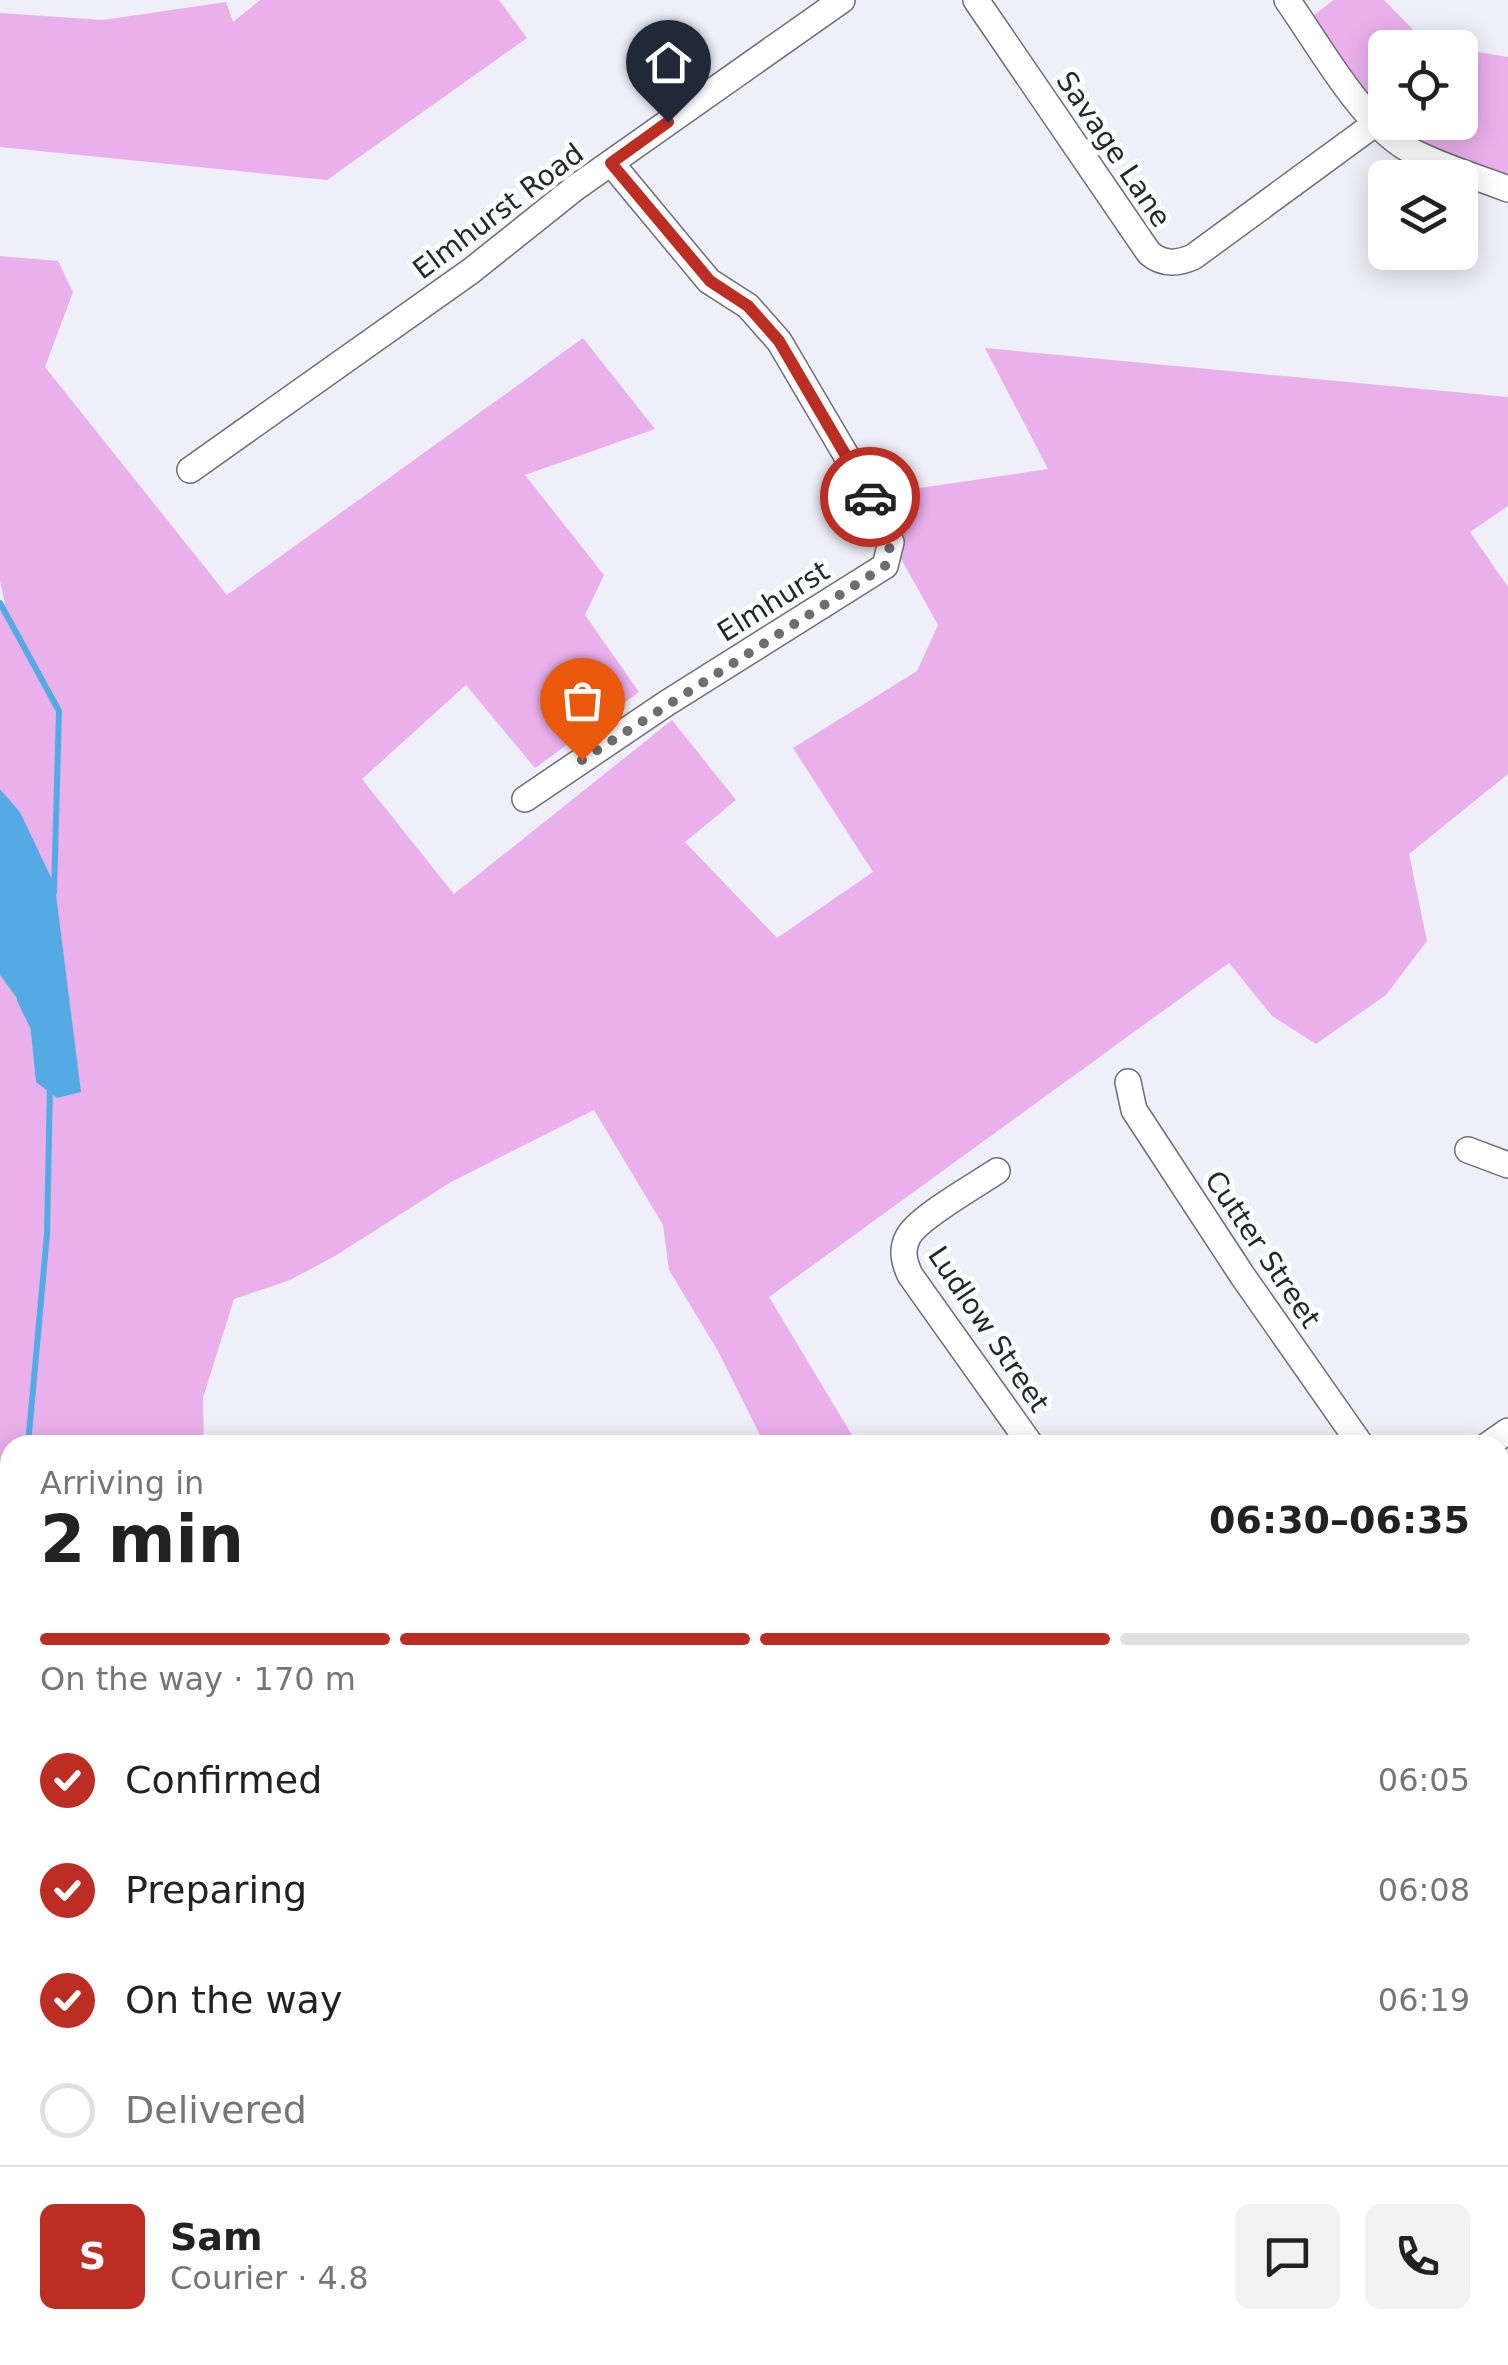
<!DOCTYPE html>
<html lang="en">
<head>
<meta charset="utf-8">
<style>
  body { margin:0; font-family:"DejaVu Sans",sans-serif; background:#f2f2f2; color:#222; height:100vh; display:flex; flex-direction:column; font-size:38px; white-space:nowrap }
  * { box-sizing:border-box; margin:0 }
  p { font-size:32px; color:#767676 }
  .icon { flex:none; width:55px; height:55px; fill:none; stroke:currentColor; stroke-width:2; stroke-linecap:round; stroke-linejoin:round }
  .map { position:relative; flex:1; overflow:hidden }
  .drawer { position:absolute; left:0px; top:1435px; width:1510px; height:930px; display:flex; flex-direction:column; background:#fff; border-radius:30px 30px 0 0; box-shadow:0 5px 25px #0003 }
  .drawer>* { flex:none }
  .controls { position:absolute; left:1368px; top:30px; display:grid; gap:20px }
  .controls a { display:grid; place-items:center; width:110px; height:110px; border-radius:15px; background:#fff; box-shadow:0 5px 25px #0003; font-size:50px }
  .pin { position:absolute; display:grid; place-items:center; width:85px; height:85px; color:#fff; margin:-102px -42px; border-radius:50% 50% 50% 0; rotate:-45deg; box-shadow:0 0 10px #0007 }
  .pin .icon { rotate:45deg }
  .courier { position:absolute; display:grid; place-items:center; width:100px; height:100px; margin:-50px; border:8px solid #bc2e24; border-radius:50%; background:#fff; color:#222; box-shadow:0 2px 12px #0007 }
  .head em { font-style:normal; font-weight:800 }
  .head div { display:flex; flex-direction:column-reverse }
  .head { display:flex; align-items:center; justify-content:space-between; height:170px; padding:0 40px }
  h1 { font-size:65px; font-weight:800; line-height:75px }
  .bar { display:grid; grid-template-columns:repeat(4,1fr); gap:15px 10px; align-content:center; height:120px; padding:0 40px }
  .bar i { height:12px; border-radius:8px; background:#e0e0e0 }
  .bar .current { background:#bc2e24 }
  .bar p { grid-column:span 4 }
  .line { display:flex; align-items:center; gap:25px; padding:0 40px; border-top:2px solid #e0e0e0 }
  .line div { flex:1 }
  .round { display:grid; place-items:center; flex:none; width:105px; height:105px; border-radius:15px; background:#f2f2f2 }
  ol { padding:0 40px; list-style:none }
  li { display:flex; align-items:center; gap:30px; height:110px }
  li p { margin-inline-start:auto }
  li .icon { padding:10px; border-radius:50%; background:#bc2e24; color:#fff; stroke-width:4 }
  li:last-child { color:#767676 }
  li i { width:55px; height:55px; border:5px solid #e0e0e0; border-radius:50% }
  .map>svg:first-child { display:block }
</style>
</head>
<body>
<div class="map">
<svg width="1508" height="2365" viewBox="0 0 1508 2365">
  <rect width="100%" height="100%" fill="#eeeff8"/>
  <g fill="#eab0ec">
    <path d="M260 0H499L527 38 327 180 0 147V13L103 20 226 2 233 22Z"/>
    <path d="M1334 0H1384L1427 44 1447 47 1385 48V118L1311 17Z"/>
    <path d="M1460 49 1508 57V178L1412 140 1389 123 1460 122Z"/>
    <path d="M0 256 58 261 73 292 45 367 227 595 583 338 655 429 525 475 604 575 585 615 639 692 535 768 466 685 362 779 454 894 672 720 736 800 685 842 777 938 873 872 793 748 917 671 938 625 866 496 1048 469 985 348 1508 397V506L1470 532 1508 587V774L1409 854 1427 941 1386 995 1316 1044 1272 1016 1229 963 769 1297 858 1445H765L718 1351 669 1270 663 1225 594 1110 451 1182 335 1256 290 1280 234 1299 203 1398 204 1445H10V1822L0 1803V975L29 1015 36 1082 20 812 0 789V608L5 604 0 581Z"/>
    <path d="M1508 1600V1669L1500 1674V1606Z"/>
    <path d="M0 2004 10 2022V2289L0 2275Z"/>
    <path d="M1500 2271 1508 2282V2365H1091L1104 2355H1500Z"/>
    <path d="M56 2355H188L193 2365H64Z"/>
    <path d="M296 2355H539L540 2365H301Z"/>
  </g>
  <path fill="#54aae3" d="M0 789 20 812 55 886 81 1092 57 1098 36 1082 29 1015 0 975Z"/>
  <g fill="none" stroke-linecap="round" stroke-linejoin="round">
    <g stroke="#54aae3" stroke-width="6">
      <path d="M0 603 59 711 54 892"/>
      <path d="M20 1000 32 1025"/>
      <path d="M28 1445 47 1234 50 1085"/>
      <path d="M206 2355 210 2365"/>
    </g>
    <defs>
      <g id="minor">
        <path d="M976 0 1149 253C1163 265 1177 264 1193 257L1376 123"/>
        <path d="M1287 0C1319 45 1361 122 1408 149 1438 166 1475 176 1508 189"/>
        <path d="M190 470 471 271 575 188 842 0"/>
        <path d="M525 799 667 703 885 566 891 542 863 484 779 341 748 306 709 281 611 163"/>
        <path d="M1128 1082 1134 1110 1242 1275 1361 1445"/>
        <path d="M1468 1150 1508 1165"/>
        <path d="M997 1171C978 1184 917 1218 908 1237 901 1250 904 1262 910 1275L1031 1445"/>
        <path d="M1488 1445 1508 1431"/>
        <path d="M0 2292 10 2306"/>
        <path d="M45 2355 52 2365"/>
        <path d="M847 2365 848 2355"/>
      </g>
    </defs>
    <use href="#minor" stroke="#6d6e76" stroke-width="28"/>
    <use href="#minor" stroke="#fff" stroke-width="25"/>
  </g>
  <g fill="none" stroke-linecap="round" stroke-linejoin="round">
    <path stroke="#6d6d72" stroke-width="10" stroke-dasharray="0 18" d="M582 760 885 566 891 542 870 497"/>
    <path stroke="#bc2e24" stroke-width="12" d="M668 122 611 163 710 281 748 306 779 341 870 497"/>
  </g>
  <g text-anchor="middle" stroke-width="10" stroke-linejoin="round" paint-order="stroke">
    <g font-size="28" fill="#27272a" stroke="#fcfdfe">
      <text transform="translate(1114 149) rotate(56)" y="10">Savage Lane</text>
      <text transform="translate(498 211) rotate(-37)" y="10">Elmhurst Road</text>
      <text transform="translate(773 601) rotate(-32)" y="10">Elmhurst</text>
      <text transform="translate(1263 1249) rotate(56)" y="10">Cutter Street</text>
      <text transform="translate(989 1329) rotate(56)" y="10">Ludlow Street</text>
    </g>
  </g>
</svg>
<div class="controls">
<a><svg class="icon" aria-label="locate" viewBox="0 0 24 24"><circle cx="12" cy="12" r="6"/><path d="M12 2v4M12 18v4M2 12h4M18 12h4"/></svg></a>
<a><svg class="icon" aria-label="layers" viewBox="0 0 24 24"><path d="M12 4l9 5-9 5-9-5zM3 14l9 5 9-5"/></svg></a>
</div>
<div class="pin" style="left:582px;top:760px;background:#ea580c"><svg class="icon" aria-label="bag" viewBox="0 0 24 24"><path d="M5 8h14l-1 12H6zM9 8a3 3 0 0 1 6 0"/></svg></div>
<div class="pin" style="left:668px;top:122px;background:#1f2937"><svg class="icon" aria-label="home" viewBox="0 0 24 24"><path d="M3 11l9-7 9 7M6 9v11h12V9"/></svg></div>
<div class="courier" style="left:870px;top:497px"><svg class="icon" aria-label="car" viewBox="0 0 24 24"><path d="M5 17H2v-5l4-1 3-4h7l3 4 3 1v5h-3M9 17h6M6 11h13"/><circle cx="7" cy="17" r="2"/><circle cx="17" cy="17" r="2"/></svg></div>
<section class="drawer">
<div class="head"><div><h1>2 min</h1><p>Arriving in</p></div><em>06:30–06:35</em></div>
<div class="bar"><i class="current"></i><i class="current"></i><i class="current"></i><i></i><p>On the way · 170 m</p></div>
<ol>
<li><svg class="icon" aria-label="check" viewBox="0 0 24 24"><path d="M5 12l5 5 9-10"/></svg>Confirmed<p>06:05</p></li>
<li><svg class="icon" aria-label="check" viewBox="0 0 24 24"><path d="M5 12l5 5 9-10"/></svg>Preparing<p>06:08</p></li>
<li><svg class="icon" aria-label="check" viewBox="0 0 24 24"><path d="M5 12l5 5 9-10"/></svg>On the way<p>06:19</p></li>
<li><i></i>Delivered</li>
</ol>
<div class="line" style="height:180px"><b class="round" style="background:#bc2e24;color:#fff">S</b><div><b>Sam</b><p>Courier · 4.8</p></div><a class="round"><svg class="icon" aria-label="chat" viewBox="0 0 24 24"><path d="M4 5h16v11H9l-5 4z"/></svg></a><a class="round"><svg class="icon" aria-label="phone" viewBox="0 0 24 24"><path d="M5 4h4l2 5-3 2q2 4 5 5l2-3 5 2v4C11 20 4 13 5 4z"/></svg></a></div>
</section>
</div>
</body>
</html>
